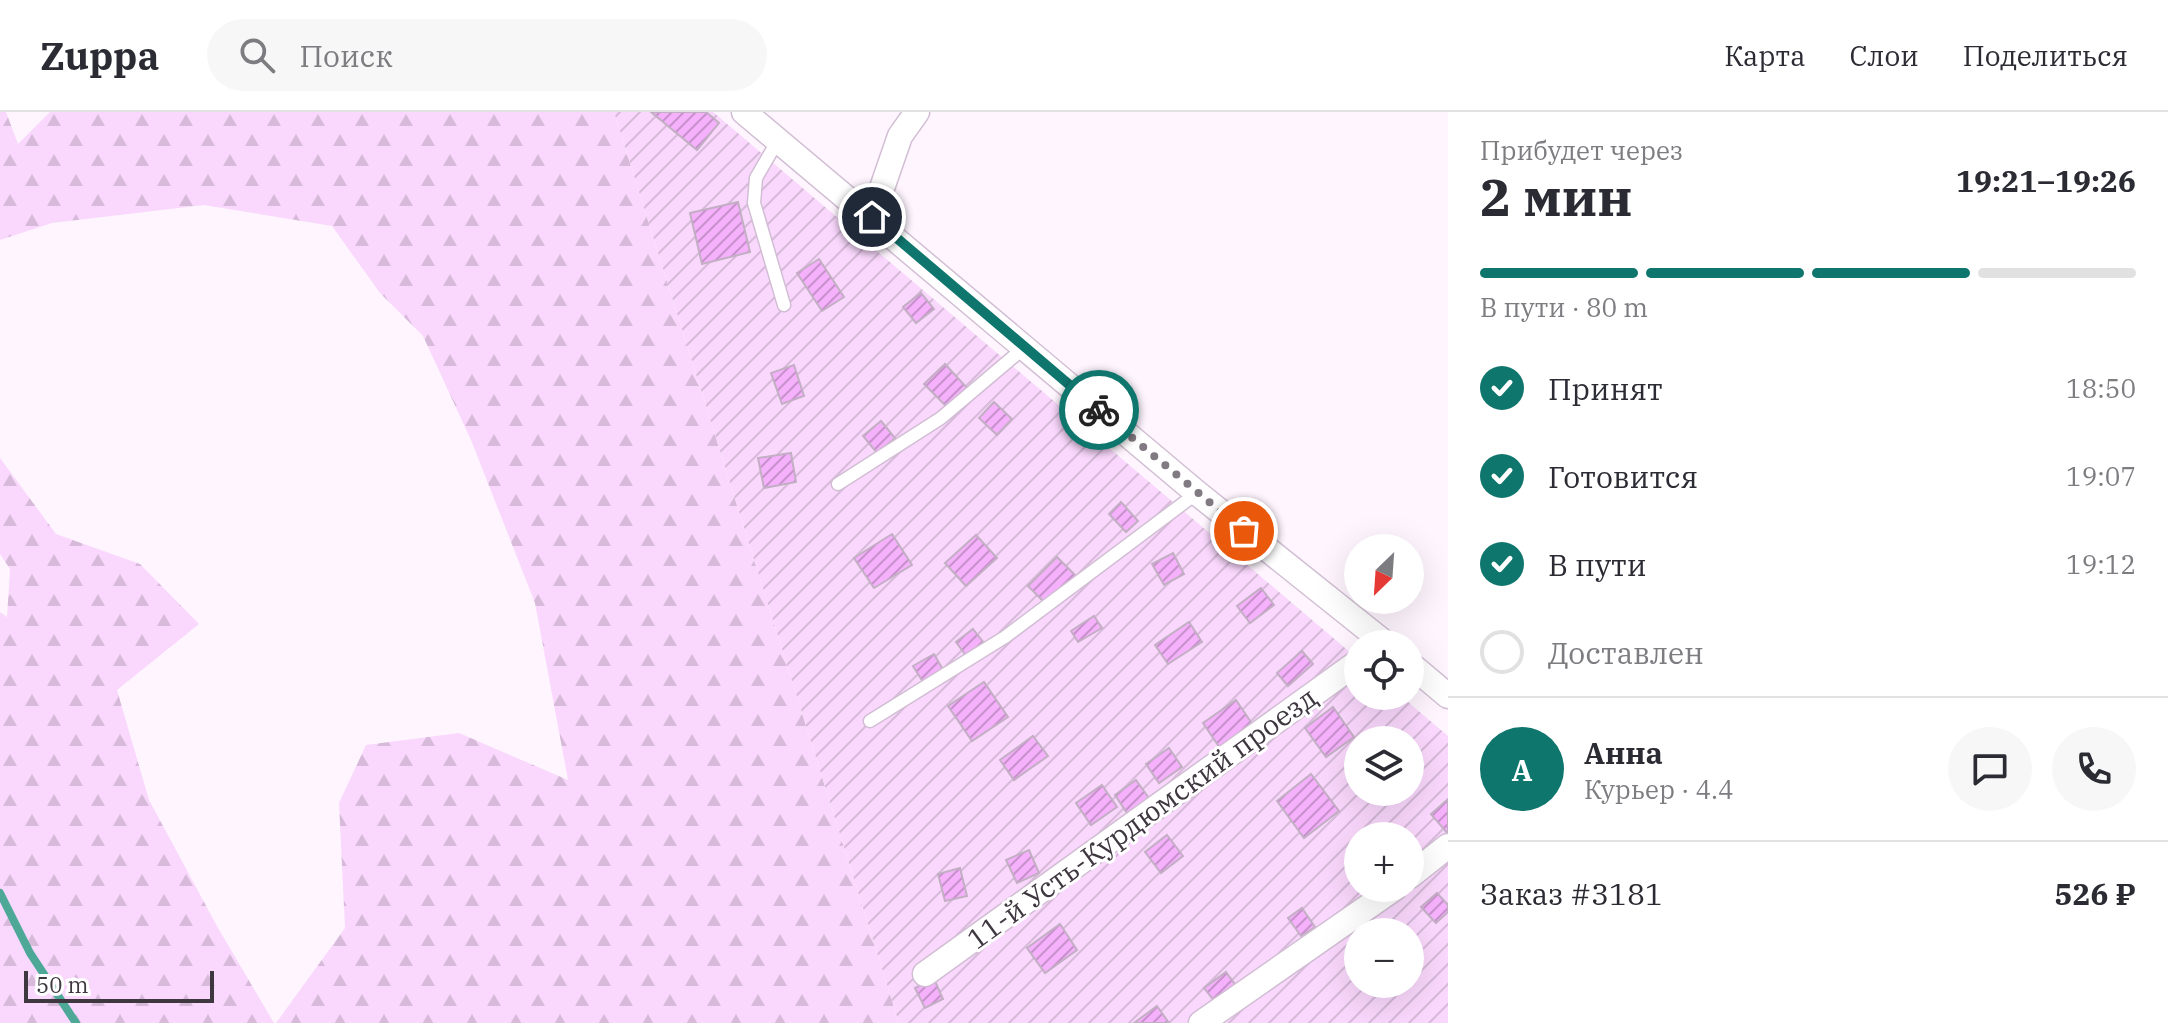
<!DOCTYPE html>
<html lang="ru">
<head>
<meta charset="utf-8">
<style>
  body { margin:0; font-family:"IBM Plex Serif",serif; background:#f7f7f7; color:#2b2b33; height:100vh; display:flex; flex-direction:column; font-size:30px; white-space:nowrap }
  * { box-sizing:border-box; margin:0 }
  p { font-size:26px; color:#7c7c81 }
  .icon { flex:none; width:44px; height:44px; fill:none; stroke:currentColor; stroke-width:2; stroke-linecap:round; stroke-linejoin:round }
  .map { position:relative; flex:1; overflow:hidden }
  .drawer { display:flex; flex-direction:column; background:#fff; width:720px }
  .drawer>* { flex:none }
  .needle { width:52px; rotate:205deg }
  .fabs { position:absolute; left:1344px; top:422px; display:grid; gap:16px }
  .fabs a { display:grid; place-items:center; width:80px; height:80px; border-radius:50%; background:#fff; box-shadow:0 8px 32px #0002; font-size:40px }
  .scale { position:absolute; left:24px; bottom:20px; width:190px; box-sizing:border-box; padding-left:8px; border:4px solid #3f3740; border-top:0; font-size:22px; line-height:28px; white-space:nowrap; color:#3f3740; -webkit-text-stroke:6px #fff; paint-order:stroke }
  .pin { position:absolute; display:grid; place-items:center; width:68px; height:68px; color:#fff; margin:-34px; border:4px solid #fff; border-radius:50%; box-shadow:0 2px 8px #0007 }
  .courier { position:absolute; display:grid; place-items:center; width:80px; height:80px; margin:-40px; border:6px solid #0f766e; border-radius:50%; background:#fff; color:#222; box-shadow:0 2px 10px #0007 }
  .head em { font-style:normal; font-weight:700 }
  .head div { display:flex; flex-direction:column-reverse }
  .head { display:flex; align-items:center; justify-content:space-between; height:136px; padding:0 32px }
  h1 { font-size:52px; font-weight:700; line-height:60px }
  .bar { display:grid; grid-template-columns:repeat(4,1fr); gap:12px 8px; align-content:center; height:96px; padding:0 32px }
  .bar i { height:10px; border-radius:6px; background:#e1e1e2 }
  .bar .selected { background:#0f766e }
  .bar p { grid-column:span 4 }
  .line { display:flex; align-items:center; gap:20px; padding:0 32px; border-top:2px solid #e1e1e2 }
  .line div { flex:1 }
  .round { display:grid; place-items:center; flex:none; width:84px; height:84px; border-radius:42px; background:#f7f7f7 }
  ol { padding:0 32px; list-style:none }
  li { display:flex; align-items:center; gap:24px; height:88px }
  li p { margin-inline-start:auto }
  li .icon { padding:8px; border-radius:50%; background:#0f766e; color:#fff; stroke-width:4 }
  li:last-child { color:#7c7c81 }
  li i { width:44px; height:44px; border:4px solid #e1e1e2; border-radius:50% }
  header { display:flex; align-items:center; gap:48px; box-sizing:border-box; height:112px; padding:0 40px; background:#fff; border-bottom:2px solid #e1e1e2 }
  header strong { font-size:38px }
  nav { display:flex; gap:44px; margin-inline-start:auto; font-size:28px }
  .search { width:560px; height:72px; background:#f7f7f7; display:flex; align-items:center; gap:20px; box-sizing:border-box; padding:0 28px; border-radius:44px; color:#7c7c81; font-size:30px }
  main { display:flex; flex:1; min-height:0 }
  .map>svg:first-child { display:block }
</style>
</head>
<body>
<header>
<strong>Zuppa</strong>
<div class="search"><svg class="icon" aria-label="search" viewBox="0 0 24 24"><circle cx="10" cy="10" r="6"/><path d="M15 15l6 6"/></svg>Поиск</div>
<nav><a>Карта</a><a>Слои</a><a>Поделиться</a></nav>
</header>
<main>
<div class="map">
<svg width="1448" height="911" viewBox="0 0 1448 911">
  <defs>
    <pattern id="forest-firs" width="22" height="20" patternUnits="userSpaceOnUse" patternTransform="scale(2)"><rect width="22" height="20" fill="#fad8fd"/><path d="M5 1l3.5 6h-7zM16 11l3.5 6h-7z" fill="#d7bada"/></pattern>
    <pattern id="garden-furrows" width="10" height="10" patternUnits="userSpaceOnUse" patternTransform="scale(2)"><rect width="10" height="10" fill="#fad8fd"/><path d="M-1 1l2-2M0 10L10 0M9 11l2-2" fill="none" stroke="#d7bada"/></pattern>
    <pattern id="building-hatch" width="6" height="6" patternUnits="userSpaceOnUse" patternTransform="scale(2)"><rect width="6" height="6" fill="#f5b1fb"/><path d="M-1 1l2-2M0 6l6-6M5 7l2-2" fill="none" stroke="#c891cd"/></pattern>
  </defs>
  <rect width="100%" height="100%" fill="#fef5fe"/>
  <g fill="url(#forest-firs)">
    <path d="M0 0H6L18 32 50 0H614L899 911H276L345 816 339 691 366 633 459 621 568 668 535 491 471 328 423 224 380 181 332 114 204 93 52 111 0 128Z"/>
    <path d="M0 346 56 422 140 452 199 512 117 578 149 688 218 816 274 911H0V500L7 505 10 457 0 442Z"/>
  </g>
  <path fill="url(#garden-furrows)" fill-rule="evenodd" d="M614 0H713L1358 547V584H1401L1448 624V911H899ZM1358 628H1410V680H1358ZM1358 724H1410V776H1358ZM1358 820H1410V872H1358Z"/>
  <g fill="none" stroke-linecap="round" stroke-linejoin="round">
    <path stroke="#4da897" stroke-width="8" d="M0 781 30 841 76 911"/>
  </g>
  <g fill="url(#building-hatch)" stroke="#c3afc4" stroke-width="2">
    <path d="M651 0H706L719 11 697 38Z"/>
    <path d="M738 90 750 140 702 152 690 101Z"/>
    <path d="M819 147 844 185 822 199 797 161Z"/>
    <path d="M921 181 934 197 916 211 903 195Z"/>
    <path d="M945 252 967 276 947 295 924 272Z"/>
    <path d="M794 253 804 284 782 292 771 261Z"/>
    <path d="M994 290 1012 307 997 323 979 306Z"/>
    <path d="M881 309 895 326 877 341 863 324Z"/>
    <path d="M791 341 796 370 764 376 758 346Z"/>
    <path d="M1121 390 1138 409 1126 420 1109 402Z"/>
    <path d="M892 422 912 453 874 476 854 446Z"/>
    <path d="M976 423 997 446 966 474 945 451Z"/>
    <path d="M1173 441 1184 462 1164 473 1152 452Z"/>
    <path d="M1057 445 1077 465 1047 493 1028 474Z"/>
    <path d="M1261 476 1274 493 1250 511 1237 494Z"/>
    <path d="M1094 504 1102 516 1078 530 1071 519Z"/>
    <path d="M1189 510 1202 530 1168 552 1155 533Z"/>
    <path d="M973 517 984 531 967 545 956 530Z"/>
    <path d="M1302 539 1313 552 1288 574 1277 561Z"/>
    <path d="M934 542 943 558 923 570 913 554Z"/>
    <path d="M984 570 1008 605 972 629 948 594Z"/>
    <path d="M1236 588 1255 616 1222 639 1203 611Z"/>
    <path d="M1333 595 1354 625 1326 645 1305 616Z"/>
    <path d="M1033 624 1048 644 1014 668 1000 648Z"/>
    <path d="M1169 636 1182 655 1159 671 1146 652Z"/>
    <path d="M1311 662 1339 699 1304 726 1277 689Z"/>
    <path d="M1136 668 1151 689 1129 704 1115 683Z"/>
    <path d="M1102 673 1117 695 1091 713 1076 691Z"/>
    <path d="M1448 687V722L1431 702Z"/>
    <path d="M1167 723 1183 744 1161 761 1145 740Z"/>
    <path d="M1029 738 1039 761 1017 771 1006 748Z"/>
    <path d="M960 756 967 784 945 789 938 762Z"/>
    <path d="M1437 781 1448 793V800L1436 811 1421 795Z"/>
    <path d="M1302 796 1315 815 1301 824 1288 806Z"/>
    <path d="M1060 812 1077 838 1045 861 1027 836Z"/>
    <path d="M1226 860 1237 875 1216 891 1204 876Z"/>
    <path d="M934 867 943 887 925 896 915 876Z"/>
    <path d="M1157 894 1169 911H1134Z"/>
  </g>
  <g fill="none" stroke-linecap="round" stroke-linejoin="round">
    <defs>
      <g id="service">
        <path d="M778 28 756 66 754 91 784 193"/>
        <path d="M838 372 941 306 1025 235"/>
        <path d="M870 609 1005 525 1197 381"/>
      </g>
      <g id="minor">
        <path d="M744 0 1197 381 1386 532"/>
        <path d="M872 105 900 24 917 0"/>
        <path d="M1410 552 1448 584"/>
        <path d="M1410 764 1448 734"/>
        <path d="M925 862 1358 550"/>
        <path d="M1201 911 1395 776"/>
      </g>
    </defs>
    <use href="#service" stroke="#d2bed4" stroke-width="15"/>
    <use href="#minor" stroke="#d2bed4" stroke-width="27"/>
    <use href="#service" stroke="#fff" stroke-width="12"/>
    <use href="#minor" stroke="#fff" stroke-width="24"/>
  </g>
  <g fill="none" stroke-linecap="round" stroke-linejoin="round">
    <path stroke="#827a82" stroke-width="8" stroke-dasharray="0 14.4" d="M1099 298 1244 419"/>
    <path stroke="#0f766e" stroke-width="10" d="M872 105 1099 298"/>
  </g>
  <g text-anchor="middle" stroke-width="6" stroke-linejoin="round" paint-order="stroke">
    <g font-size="28" fill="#3f3740" stroke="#fff">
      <text transform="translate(1142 706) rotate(-36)" y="10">11-й Усть-Курдюмский проезд</text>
    </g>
  </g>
</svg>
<div class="fabs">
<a><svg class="needle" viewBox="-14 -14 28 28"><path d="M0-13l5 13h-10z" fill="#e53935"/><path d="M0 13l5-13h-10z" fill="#7c7c81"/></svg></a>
<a><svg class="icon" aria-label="locate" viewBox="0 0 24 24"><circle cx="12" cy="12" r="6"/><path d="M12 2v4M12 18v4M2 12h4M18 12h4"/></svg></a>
<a><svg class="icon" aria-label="layers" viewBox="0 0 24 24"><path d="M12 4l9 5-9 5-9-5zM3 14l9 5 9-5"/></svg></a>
<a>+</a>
<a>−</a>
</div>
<div class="scale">50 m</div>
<div class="pin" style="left:1244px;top:419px;background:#ea580c"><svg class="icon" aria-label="bag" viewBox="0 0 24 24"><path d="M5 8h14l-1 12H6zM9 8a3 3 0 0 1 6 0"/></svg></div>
<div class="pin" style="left:872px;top:105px;background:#1f2937"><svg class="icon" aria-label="home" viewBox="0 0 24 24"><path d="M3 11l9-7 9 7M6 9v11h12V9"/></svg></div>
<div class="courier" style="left:1099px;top:298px"><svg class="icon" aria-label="bike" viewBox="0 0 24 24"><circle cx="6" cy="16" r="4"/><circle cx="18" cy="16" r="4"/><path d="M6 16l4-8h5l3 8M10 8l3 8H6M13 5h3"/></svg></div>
</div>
<section class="drawer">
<div class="head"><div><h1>2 мин</h1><p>Прибудет через</p></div><em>19:21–19:26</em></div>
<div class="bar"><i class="selected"></i><i class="selected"></i><i class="selected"></i><i></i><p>В пути · 80 m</p></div>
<ol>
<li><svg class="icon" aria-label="check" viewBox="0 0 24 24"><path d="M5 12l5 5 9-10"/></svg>Принят<p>18:50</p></li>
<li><svg class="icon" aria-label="check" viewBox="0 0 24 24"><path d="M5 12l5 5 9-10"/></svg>Готовится<p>19:07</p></li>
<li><svg class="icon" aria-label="check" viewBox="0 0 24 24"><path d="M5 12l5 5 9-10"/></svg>В пути<p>19:12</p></li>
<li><i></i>Доставлен</li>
</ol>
<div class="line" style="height:144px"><b class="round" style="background:#0f766e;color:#fff">А</b><div><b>Анна</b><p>Курьер · 4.4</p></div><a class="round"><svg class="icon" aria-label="chat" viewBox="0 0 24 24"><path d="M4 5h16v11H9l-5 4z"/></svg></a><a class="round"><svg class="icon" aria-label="phone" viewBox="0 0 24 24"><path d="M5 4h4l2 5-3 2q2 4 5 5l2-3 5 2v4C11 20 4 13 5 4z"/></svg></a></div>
<div class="line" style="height:104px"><div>Заказ #3181</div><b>526 ₽</b></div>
</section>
</main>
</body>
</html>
